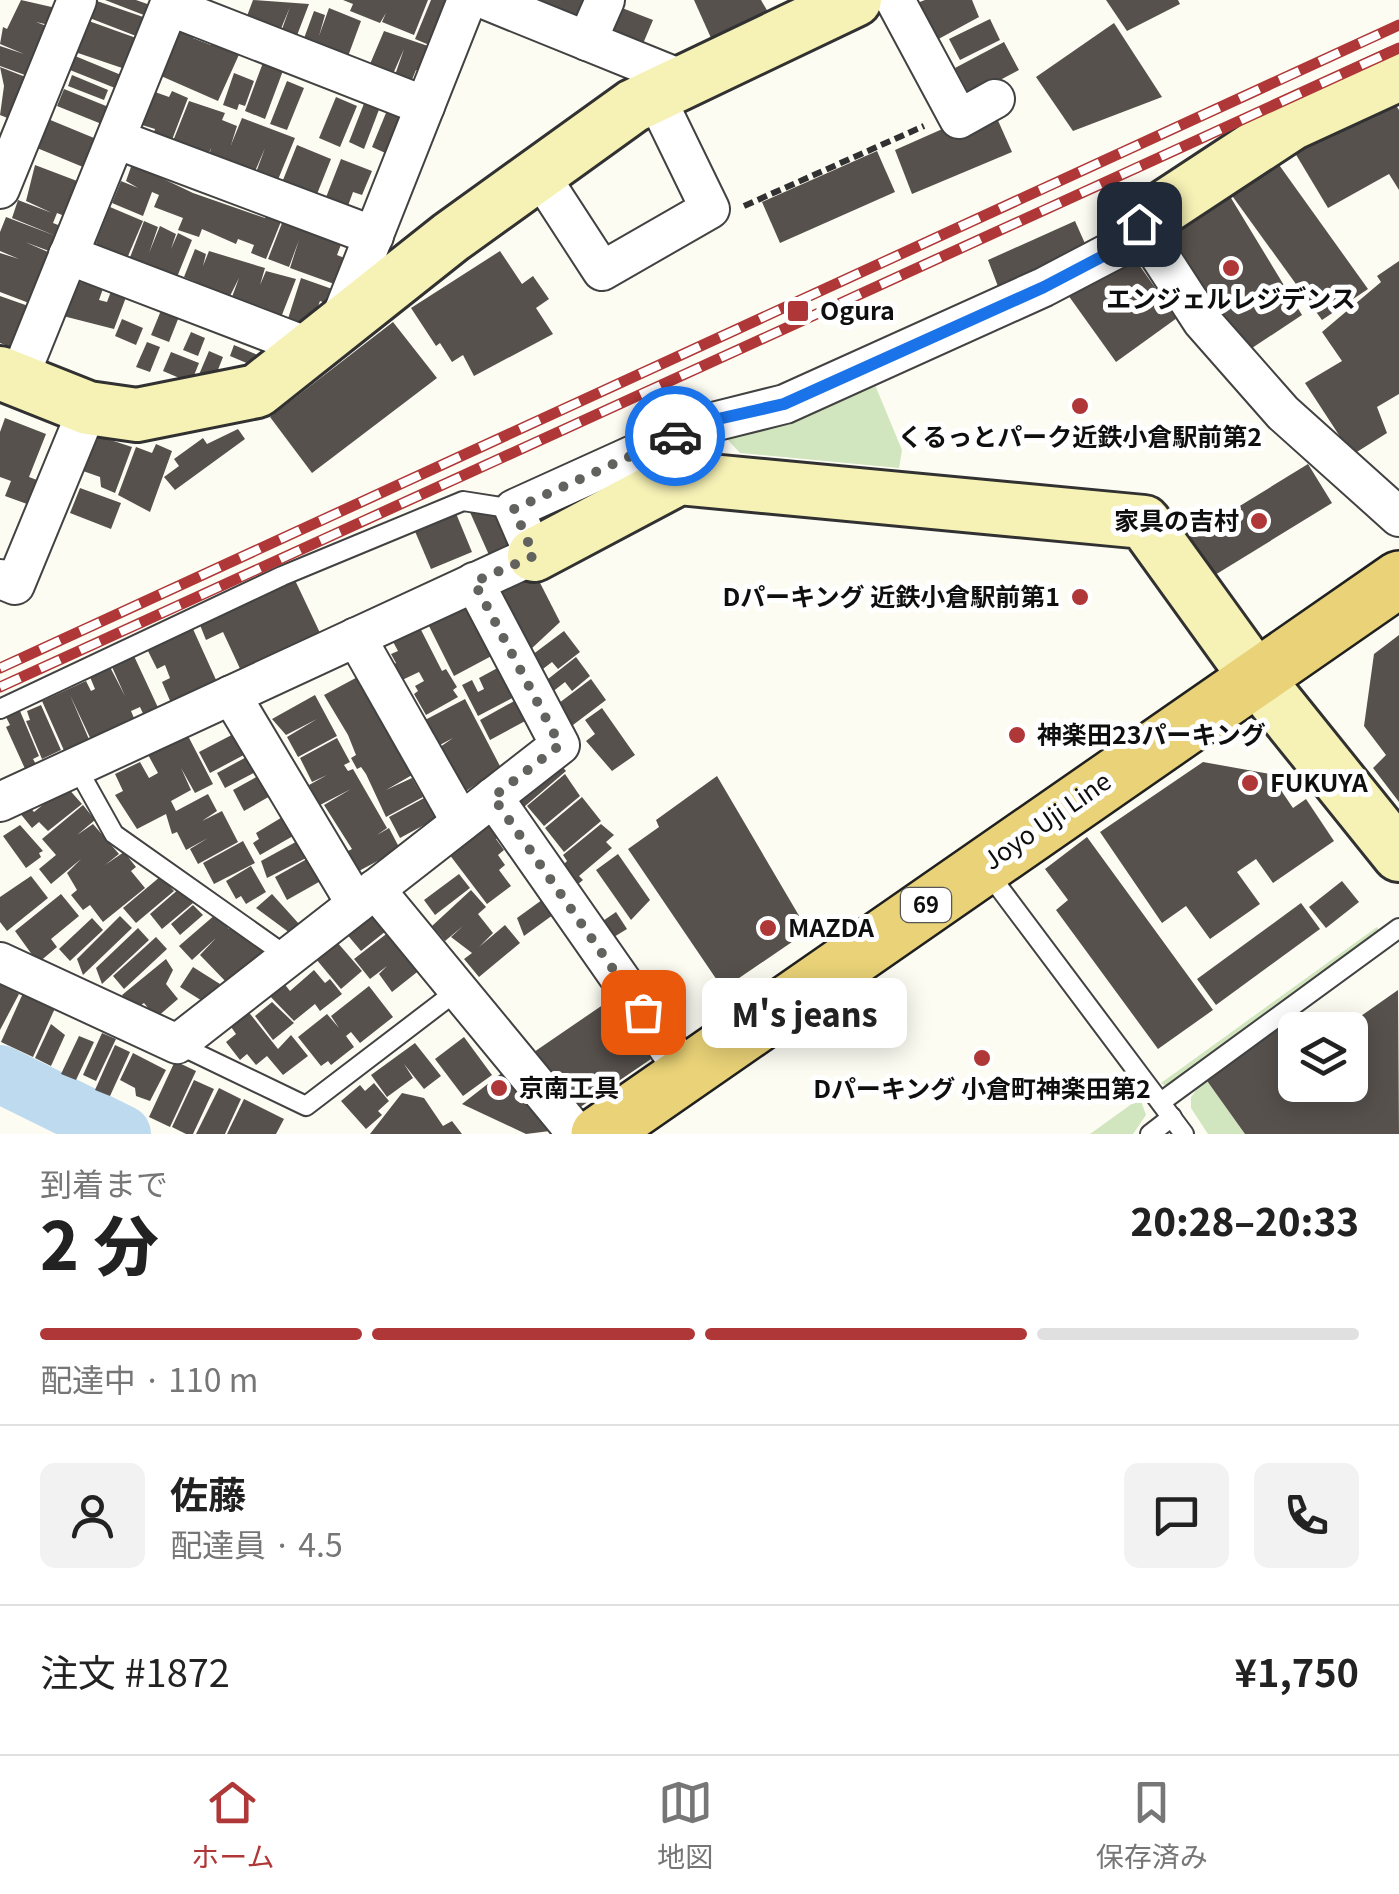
<!DOCTYPE html>
<html lang="ja">
<head>
<meta charset="utf-8">
<style>
  body { margin:0; font-family:Georgia,"Noto Sans JP",serif; background:#f2f2f2; color:#222; height:100vh; display:flex; flex-direction:column; font-size:38px; white-space:nowrap }
  * { box-sizing:border-box; margin:0 }
  p { font-size:32px; color:#767676 }
  .icon { flex:none; width:55px; height:55px; fill:none; stroke:currentColor; stroke-width:2; stroke-linecap:round; stroke-linejoin:round }
  .map { position:relative; height:1134px; overflow:hidden }
  .drawer { display:flex; flex-direction:column; background:#fff; flex:1 }
  .drawer>* { flex:none }
  .controls { position:absolute; left:1278px; top:1012px; display:grid; gap:20px }
  .controls a { display:grid; place-items:center; width:90px; height:90px; border-radius:15px; background:#fff; box-shadow:0 5px 25px #0003; font-size:50px }
  .pin { position:absolute; display:grid; place-items:center; width:85px; height:85px; color:#fff; margin:-42px; border-radius:20px; box-shadow:0 5px 15px #0006 }
  .courier { position:absolute; display:grid; place-items:center; width:100px; height:100px; margin:-50px; border:8px solid #1a73e8; border-radius:50%; background:#fff; color:#222; box-shadow:0 2px 12px #0007 }
  .bubble { position:absolute; height:70px; border-radius:15px; background:#fff; box-shadow:0 5px 25px #0003; font-size:32px; font-weight:800; line-height:70px; text-align:center }
  .summary em { font-style:normal; font-weight:800 }
  .summary div { display:flex; flex-direction:column-reverse }
  .summary { display:flex; align-items:center; justify-content:space-between; height:170px; padding:0 40px }
  h1 { font-size:65px; font-weight:800; line-height:75px }
  .bar { display:grid; grid-template-columns:repeat(4,1fr); gap:15px 10px; align-content:center; height:120px; padding:0 40px }
  .bar i { height:12px; border-radius:8px; background:#e0e0e0 }
  .bar .current { background:#b03737 }
  .bar p { grid-column:span 4 }
  .line { display:flex; align-items:center; gap:25px; padding:0 40px; border-top:2px solid #e0e0e0 }
  .line div { flex:1 }
  .round { display:grid; place-items:center; flex:none; width:105px; height:105px; border-radius:15px; background:#f2f2f2 }
  .menu { display:flex; justify-content:space-around; align-items:center; height:140px; border-top:2px solid #e0e0e0; background:#fff; font-size:28px; color:#767676 }
  .menu a { display:grid; justify-items:center; gap:5px }
  .menu .current { color:#b03737 }
  .map>svg:first-child { display:block }
</style>
</head>
<body>
<div class="map">
<svg width="1399" height="1134" viewBox="0 0 1399 1134">
  <rect width="100%" height="100%" fill="#fdfcf3"/>
  <g fill="#d1e5bf">
    <path d="M868 368 902 450 899 468 740 453 728 440 770 410Z"/>
    <path d="M1377 927 1380 932 1169 1088 1161 1083Z"/>
    <path d="M1205 1078 1245 1134H1208L1191 1108V1097Z"/>
    <path d="M1140 1098 1146 1115 1133 1134H1090Z"/>
  </g>
  <g fill="none" stroke-linecap="round" stroke-linejoin="round">
    <path stroke="#bddaef" stroke-width="58" d="M0 1074 122 1134"/>
  </g>
  <g fill="#57514d">
    <path d="M21 0 56 8 49 25 36 22 52 28 36 79 0 66V46L24 54 0 44 3 27 7 29Z"/>
    <path d="M94 0 149 19 144 33 138 30 136 36 87 17Z"/>
    <path d="M105 0H136L153 6 149 17Z"/>
    <path d="M253 0 309 4 296 38 281 32 290 7 280 31 247 16Z"/>
    <path d="M343 0H428L414 35 382 22 386 13 380 23 350 11 353 4Z"/>
    <path d="M431 0H447L434 47 415 39Z"/>
    <path d="M527 0H592L577 21Z"/>
    <path d="M694 0H761L768 12 711 38Z"/>
    <path d="M925 0H972L979 17 933 42 917 3Z"/>
    <path d="M1106 0H1178L1180 4 1127 31Z"/>
    <path d="M617 6 653 20 642 46 607 33Z"/>
    <path d="M329 8 361 21 347 59 303 41 314 11 325 15 319 36Z"/>
    <path d="M990 19 1000 40 960 60 949 39Z"/>
    <path d="M86 20 139 39 128 70 75 52Z"/>
    <path d="M1114 23 1162 97 1073 131 1036 77Z"/>
    <path d="M190 28 196 30 193 38 211 45 213 39 242 48 218 101 161 76 177 33Z"/>
    <path d="M384 31 431 47 424 73 416 70 411 82 395 75 404 49 393 74 370 64Z"/>
    <path d="M1004 42 1019 70 970 96 955 68Z"/>
    <path d="M75 56 126 77 120 90 70 70Z"/>
    <path d="M264 60 284 68 265 119 245 111Z"/>
    <path d="M0 67 36 81 15 121 0 115 4 86Z"/>
    <path d="M234 73 254 81 245 106 239 104 237 110 223 105Z"/>
    <path d="M72 75 108 90 104 100 68 86Z"/>
    <path d="M287 81 304 88 287 130 270 124Z"/>
    <path d="M64 89 116 110 109 127 57 106Z"/>
    <path d="M172 91 188 98 170 145 152 138 155 129 142 125 155 92 169 97Z"/>
    <path d="M1390 96 1399 110V190L1389 174 1328 208 1295 153Z"/>
    <path d="M336 97 357 106 340 147 319 138Z"/>
    <path d="M189 101 225 113 222 120 237 126 231 145 242 118 295 138 275 187 254 178 265 148 253 176 208 160 211 148 207 158 171 146Z"/>
    <path d="M365 101 380 107 364 149 349 142Z"/>
    <path d="M992 107 1012 152 912 194 895 150Z"/>
    <path d="M388 108 408 116 392 156 372 147Z"/>
    <path d="M48 119 94 138 83 167 37 148Z"/>
    <path d="M297 145 331 159 313 204 279 190Z"/>
    <path d="M1267 148 1368 289 1322 320 1220 179Z"/>
    <path d="M877 151 895 192 780 243 762 202Z"/>
    <path d="M341 159 372 171 362 195 353 192 345 214 323 205Z"/>
    <path d="M132 164 193 193 265 218 267 213 282 219 266 259 251 253 254 245 238 239 236 244 202 229 199 237 178 230 183 218 154 207 159 195 152 192 143 216 112 203 121 181 138 188 126 181Z"/>
    <path d="M35 165 85 184 67 217 57 213 53 223 66 228 57 254 25 242 55 255 29 303 0 292V253L19 259 0 251V232L6 217 56 236 12 218 18 200 52 213 26 201Z"/>
    <path d="M1228 193 1302 315 1249 350 1212 310 1211 297 1200 290 1183 254 1169 236Z"/>
    <path d="M110 207 143 221 125 263 99 253 96 242Z"/>
    <path d="M284 218 342 242 337 255 347 259 337 285 290 268 299 240 289 267 268 259Z"/>
    <path d="M144 221 158 227 149 253 160 226 176 234 171 249 178 233 192 240 177 277 129 260Z"/>
    <path d="M1075 221 1091 257 1002 297 988 260Z"/>
    <path d="M195 249 206 254 203 266 209 251 265 268 260 285 266 271 296 279 280 320 263 313 264 308 232 297 239 278 230 296 195 286 196 282 184 277Z"/>
    <path d="M500 251 522 284 533 276 549 299 536 308 553 334 474 376 463 355 452 362 440 343 436 346 411 308Z"/>
    <path d="M1129 251 1177 318 1116 362 1068 295Z"/>
    <path d="M1399 261V394L1377 407 1387 433 1352 455 1305 383 1342 361 1322 332 1381 282 1377 276Z"/>
    <path d="M87 276 105 283 99 300 107 302 113 286 128 292 114 329 63 316 77 281 84 283Z"/>
    <path d="M301 278 335 290 330 305 320 301 311 327 286 325Z"/>
    <path d="M0 296 34 308 19 350 0 343Z"/>
    <path d="M164 303 182 309 169 342 151 335Z"/>
    <path d="M122 319 143 328 136 345 115 336Z"/>
    <path d="M393 322 437 378 312 473 270 417Z"/>
    <path d="M191 332 205 338 198 356 183 350Z"/>
    <path d="M147 342 160 347 150 372 136 367Z"/>
    <path d="M234 345 265 358 261 369 230 356Z"/>
    <path d="M209 351 223 357 210 390 195 384Z"/>
    <path d="M171 352 199 363 191 383 163 371Z"/>
    <path d="M5 418 46 434 29 477 37 480 27 504 5 496 11 481 0 477V432Z"/>
    <path d="M238 429 245 439 175 490 164 477 179 466 174 459 203 438 207 444Z"/>
    <path d="M95 435 132 447 115 493 101 487 100 477 83 471Z"/>
    <path d="M156 444 172 451 150 512 118 495 136 447 152 453Z"/>
    <path d="M1308 464 1332 503 1210 578 1186 539Z"/>
    <path d="M80 488 121 503 111 529 70 513Z"/>
    <path d="M469 510 514 518 511 544 489 555Z"/>
    <path d="M455 511 472 552 431 569 414 529Z"/>
    <path d="M535 573 560 622 530 650 500 591Z"/>
    <path d="M294 578 321 635 243 675 223 632 206 640 200 625Z"/>
    <path d="M467 602 499 652 454 676 428 624Z"/>
    <path d="M418 624 442 671 446 669 457 687 453 690 458 697 426 715 414 694 418 691 415 686 424 681 419 672 400 681 392 666 396 663 391 654 398 651 391 638Z"/>
    <path d="M193 629 217 682 171 703 162 682 170 678 165 665 157 669 147 649Z"/>
    <path d="M564 631 580 652 558 669 552 662 539 672 528 658Z"/>
    <path d="M1399 635V802L1373 768 1386 755 1364 726 1374 654Z"/>
    <path d="M134 656 161 714 146 720 140 707 131 711 134 718 126 721 128 726 93 744 70 695 91 744 66 755 42 701 86 681 91 691 95 689 90 677 110 667 125 696 112 667Z"/>
    <path d="M576 657 590 676 572 691 565 682 551 693 543 683Z"/>
    <path d="M503 665 518 695 478 716 462 685 472 680 478 692 484 689 479 678Z"/>
    <path d="M365 673 419 771 386 790 412 778 423 797 386 817 366 774 361 767 357 769 351 758 356 755 348 735 324 695Z"/>
    <path d="M591 679 606 700 569 728 560 716 565 712 559 703Z"/>
    <path d="M315 695 337 736 298 757 287 737 317 719 286 735 272 719Z"/>
    <path d="M465 699 501 768 466 791 440 747 453 738 438 746 425 720Z"/>
    <path d="M516 700 527 720 490 740 480 720Z"/>
    <path d="M41 705 61 750 42 759 26 721 30 720 27 711Z"/>
    <path d="M602 708 635 755 612 771 586 741 595 734 585 720Z"/>
    <path d="M20 711 39 756 33 759 37 766 26 771 6 727 10 725 6 717Z"/>
    <path d="M245 728 255 749 210 773 199 752Z"/>
    <path d="M187 734 213 784 195 793 181 768 191 790 171 801 176 811 208 794 217 811 202 821 222 811 238 842 198 864 190 849 208 838 186 850 177 832 172 834 166 814 137 829 115 795 123 791 115 774 140 762 149 778 158 773 146 751Z"/>
    <path d="M337 738 350 762 344 765 348 771 353 769 387 828 377 835 389 828 400 849 357 872 346 852 352 849 324 805 351 789 320 805 309 785 327 775 312 782 300 758Z"/>
    <path d="M252 754 261 769 225 788 217 773Z"/>
    <path d="M554 757 566 771 524 807 516 797Z"/>
    <path d="M1203 762 1270 774 1293 808 1306 799 1334 841 1273 883 1256 859 1237 872 1260 904 1210 939 1186 906 1162 923 1100 832Z"/>
    <path d="M267 771 279 791 244 811 233 790Z"/>
    <path d="M565 774 580 796 544 826 527 806Z"/>
    <path d="M717 776 808 931 723 989 628 849 659 827 656 820Z"/>
    <path d="M66 786 82 804 48 831 39 822 32 828 19 812 28 805 34 812Z"/>
    <path d="M426 797 437 818 400 838 389 817Z"/>
    <path d="M582 797 601 821 564 852 545 828Z"/>
    <path d="M83 805 95 820 77 835 93 824 119 854 105 865 124 852 136 867 131 871 145 888 103 922 90 905 83 910 71 895 77 890 67 873 81 859 51 884 39 869 56 855 42 839Z"/>
    <path d="M289 813 300 832 260 855 253 843 259 839 256 833Z"/>
    <path d="M486 819 500 836 496 839 504 850 498 855 505 865 499 870 511 886 487 904 446 850Z"/>
    <path d="M601 824 614 835 606 842 612 848 579 876 583 880 577 885 562 866 567 861 563 855Z"/>
    <path d="M20 825 43 851 39 853 41 857 26 868 3 836Z"/>
    <path d="M1087 837 1213 1010 1158 1049 1056 910 1068 900 1045 869Z"/>
    <path d="M303 838 312 855 267 878 261 861Z"/>
    <path d="M243 841 255 863 214 884 203 863Z"/>
    <path d="M618 854 650 900 631 920 596 870Z"/>
    <path d="M314 855 326 878 287 900 275 877Z"/>
    <path d="M251 866 266 892 246 904 241 896 236 899 226 881Z"/>
    <path d="M459 874 470 888 435 915 424 900Z"/>
    <path d="M31 876 48 898 7 931 0 922V897Z"/>
    <path d="M161 876 174 891 136 923 123 908Z"/>
    <path d="M1342 881 1359 902 1326 928 1309 907Z"/>
    <path d="M180 888 193 903 162 929 150 914Z"/>
    <path d="M471 890 486 907 478 914 493 933 479 947 505 925 520 943 479 977 464 959 472 953 451 937 463 926 445 941 432 926Z"/>
    <path d="M61 894 79 916 51 939 57 947 38 963 15 931Z"/>
    <path d="M272 894 300 925 290 933 256 908Z"/>
    <path d="M546 897 557 912 524 936 517 918Z"/>
    <path d="M1301 903 1320 929 1216 1005 1197 979Z"/>
    <path d="M193 905 203 915 180 935 171 924Z"/>
    <path d="M371 912 386 931 361 951 345 932Z"/>
    <path d="M616 912 627 929 604 943 594 927Z"/>
    <path d="M216 914 229 929 234 925 248 941 252 938 264 953 229 985 200 955 216 938 192 960 179 946Z"/>
    <path d="M120 916 132 928 83 975 77 959Z"/>
    <path d="M92 918 103 930 70 961 59 949Z"/>
    <path d="M138 928 149 940 102 984 96 968Z"/>
    <path d="M394 928 421 969 392 992 379 974 387 966 370 979 354 959Z"/>
    <path d="M156 937 167 949 124 989 113 976Z"/>
    <path d="M337 942 362 971 341 989 316 959Z"/>
    <path d="M166 959 173 970 166 984 178 999 156 1018 144 1003 134 1010 122 995Z"/>
    <path d="M193 967 220 984 207 1004 180 987Z"/>
    <path d="M314 970 325 983 330 979 342 994 320 1011 315 1004 294 1021 267 993 282 981 290 991Z"/>
    <path d="M0 984 19 994 0 1030Z"/>
    <path d="M369 986 393 1017 360 1043 351 1032 346 1036 354 1047 331 1065 328 1061 321 1066 298 1037 327 1014 339 1028 331 1016Z"/>
    <path d="M1398 990 1399 1134H1245L1205 1078 1281 1024 1295 1043V1085H1350V1030H1341Z"/>
    <path d="M24 991 56 1006 33 1057 1 1042Z"/>
    <path d="M610 1000 651 1059 576 1110 534 1052Z"/>
    <path d="M272 1002 294 1023 273 1040 255 1016Z"/>
    <path d="M247 1010 278 1049 291 1035 308 1056 283 1075 267 1056 256 1065 247 1054 240 1060 226 1042 236 1034 229 1024Z"/>
    <path d="M51 1024 65 1035 51 1066 35 1058Z"/>
    <path d="M102 1033 116 1039 96 1081 83 1075Z"/>
    <path d="M79 1036 94 1042 76 1080 61 1074Z"/>
    <path d="M464 1037 492 1075 463 1096 435 1059Z"/>
    <path d="M415 1043 441 1076 424 1089 404 1064 413 1078 387 1097 371 1075Z"/>
    <path d="M115 1045 130 1052 110 1096 95 1090Z"/>
    <path d="M133 1053 166 1070 150 1101 136 1096 135 1088 120 1080Z"/>
    <path d="M175 1061 196 1071 170 1127 149 1117Z"/>
    <path d="M503 1072 550 1131 526 1134 462 1104Z"/>
    <path d="M194 1080 214 1089 193 1134H186L172 1127Z"/>
    <path d="M374 1083 389 1101 378 1111 382 1115 366 1129 341 1101 360 1085 365 1091Z"/>
    <path d="M219 1088 241 1099 225 1134H196Z"/>
    <path d="M402 1093 424 1098 443 1126 452 1121 462 1134H370Z"/>
    <path d="M244 1099 284 1119 276 1134H227Z"/>
  </g>
  <g fill="none" stroke-linecap="round" stroke-linejoin="round">
    <defs>
      <g id="lane">
        <path d="M0 709 282 576 463 501 514 509"/>
        <path d="M76 766 114 834 288 957"/>
        <path d="M986 870 1184 1134"/>
        <path d="M177 1044 306 1106 458 990"/>
        <path d="M1161 1102 1399 928"/>
        <path d="M1150 1134 1172 1117"/>
      </g>
      <g id="street">
        <path d="M486 0 686 81"/>
        <path d="M895 0 959 119 995 99"/>
        <path d="M587 41 605 0"/>
        <path d="M116 139 374 236"/>
        <path d="M539 174 602 271 710 209 655 96"/>
        <path d="M0 189 77 0"/>
        <path d="M1139 224 1202 321 1283 413 1399 517"/>
        <path d="M68 255 311 348"/>
        <path d="M339 323 467 0"/>
        <path d="M18 380 169 6 425 106"/>
        <path d="M0 579 15 585 88 408"/>
        <path d="M356 637 461 822"/>
        <path d="M231 695 356 904"/>
        <path d="M493 797 686 1073"/>
        <path d="M0 802 534 555 514 509 697 426 785 404 1044 287 1145 234"/>
        <path d="M375 889 577 1134"/>
        <path d="M0 962 177 1044 560 745 474 582"/>
      </g>
      <g id="secondary">
        <path d="M1139 224 1291 124 1399 74"/>
        <path d="M0 373 88 408 137 415 257 391 451 237 633 106 855 0"/>
        <path d="M534 555 679 478 1144 522 1255 676 1399 855"/>
      </g>
      <path id="primary" d="M599 1134 1399 579"/>
    </defs>
    <use href="#lane" stroke="#424242" stroke-width="22"/>
    <use href="#street" stroke="#424242" stroke-width="42"/>
    <use href="#secondary" stroke="#313131" stroke-width="58"/>
    <use href="#primary" stroke="#202020" stroke-width="60"/>
    <path stroke="#313131" stroke-width="6" stroke-dasharray="10 5" stroke-linecap="butt" d="M744 206 924 126"/>
    <use href="#lane" stroke="#fff" stroke-width="18"/>
    <use href="#street" stroke="#fff" stroke-width="38"/>
    <use href="#secondary" stroke="#f6f1b5" stroke-width="52"/>
    <use href="#primary" stroke="#e9d277" stroke-width="55"/>
    <defs>
      <g id="rail">
        <path d="M0 668 1399 25"/>
        <path d="M0 687 1399 48"/>
      </g>
    </defs>
    <use href="#rail" stroke="#b03737" stroke-width="11"/>
    <use href="#rail" stroke="#fff" stroke-width="8" stroke-dasharray="22" stroke-linecap="butt"/>
  </g>
  <g fill="none" stroke-linecap="round" stroke-linejoin="round">
    <path stroke="#62625f" stroke-width="10" stroke-dasharray="0 18" d="M643 1012 493 797 560 745 474 582 534 556 514 509 675 436"/>
    <path stroke="#1a73e8" stroke-width="12" d="M675 436 718 419 784 404 1044 287 1145 234 1139 224"/>
  </g>
  <g fill="#b03737" stroke="#fff" stroke-width="4">
    <circle cx="1231" cy="268" r="10"/>
    <rect x="786" y="299" width="24" height="24" rx="5"/>
    <circle cx="1080" cy="406" r="10"/>
    <circle cx="1259" cy="521" r="10"/>
    <circle cx="1080" cy="597" r="10"/>
    <circle cx="1017" cy="735" r="10"/>
    <circle cx="1250" cy="783" r="10"/>
    <circle cx="768" cy="928" r="10"/>
    <circle cx="982" cy="1058" r="10"/>
    <circle cx="499" cy="1088" r="10"/>
  </g>
  <g text-anchor="middle" stroke-width="10" stroke-linejoin="round" paint-order="stroke">
    <rect fill="#fff" stroke="#575757" stroke-width="2.5" x="901" y="888" width="50" height="34" rx="8"/>
    <g font-size="22" font-weight="bold" fill="#0f0f0f">
      <text x="926" y="913">69</text>
    </g>
    <g font-size="25" font-weight="bold" fill="#0f0f0f" stroke="#fff" text-anchor="start">
      <text x="1231" y="308" text-anchor="middle">エンジェルレジデンス</text>
      <text x="820" y="320">Ogura</text>
      <text x="1080" y="446" text-anchor="middle">くるっとパーク近鉄小倉駅前第2</text>
      <text x="1239" y="530" text-anchor="end">家具の吉村</text>
      <text x="1060" y="606" text-anchor="end">Dパーキング 近鉄小倉駅前第1</text>
      <text x="1037" y="744">神楽田23パーキング</text>
      <text x="1270" y="792">FUKUYA</text>
      <text x="788" y="937">MAZDA</text>
      <text x="519" y="1097">京南工具</text>
      <text x="982" y="1098" text-anchor="middle">Dパーキング 小倉町神楽田第2</text>
    </g>
    <g font-size="25" fill="#0f0f0f" stroke="#fff">
      <text transform="translate(1047 821) rotate(-35)" y="9">Joyo Uji Line</text>
    </g>
  </g>
</svg>
<div class="controls">
<a><svg class="icon" aria-label="layers" viewBox="0 0 24 24"><path d="M12 4l9 5-9 5-9-5zM3 14l9 5 9-5"/></svg></a>
</div>
<div class="pin" style="left:643px;top:1012px;background:#ea580c"><svg class="icon" aria-label="bag" viewBox="0 0 24 24"><path d="M5 8h14l-1 12H6zM9 8a3 3 0 0 1 6 0"/></svg></div>
<div class="pin" style="left:1139px;top:224px;background:#1f2937"><svg class="icon" aria-label="home" viewBox="0 0 24 24"><path d="M3 11l9-7 9 7M6 9v11h12V9"/></svg></div>
<div class="courier" style="left:675px;top:436px"><svg class="icon" aria-label="car" viewBox="0 0 24 24"><path d="M5 17H2v-5l4-1 3-4h7l3 4 3 1v5h-3M9 17h6M6 11h13"/><circle cx="7" cy="17" r="2"/><circle cx="17" cy="17" r="2"/></svg></div>
<div class="bubble" style="left:702px;top:978px;width:205px">M's jeans</div>
</div>
<section class="drawer">
<div class="summary"><div><h1>2 分</h1><p>到着まで</p></div><em>20:28–20:33</em></div>
<div class="bar"><i class="current"></i><i class="current"></i><i class="current"></i><i></i><p>配達中 · 110 m</p></div>
<div class="line" style="height:180px"><a class="round"><svg class="icon" aria-label="person" viewBox="0 0 24 24"><circle cx="12" cy="8" r="4"/><path d="M4 21q1-7 8-7t8 7"/></svg></a><div><b>佐藤</b><p>配達員 · 4.5</p></div><a class="round"><svg class="icon" aria-label="chat" viewBox="0 0 24 24"><path d="M4 5h16v11H9l-5 4z"/></svg></a><a class="round"><svg class="icon" aria-label="phone" viewBox="0 0 24 24"><path d="M5 4h4l2 5-3 2q2 4 5 5l2-3 5 2v4C11 20 4 13 5 4z"/></svg></a></div>
<div class="line" style="height:130px"><div>注文 #1872</div><b>¥1,750</b></div>
</section>
<nav class="menu">
<a class="current"><svg class="icon" aria-label="home" viewBox="0 0 24 24"><path d="M3 11l9-7 9 7M6 9v11h12V9"/></svg>ホーム</a>
<a><svg class="icon" aria-label="map" viewBox="0 0 24 24"><path d="M3 6l6-2 6 2 6-2v14l-6 2-6-2-6 2zM9 4v14M15 6v14"/></svg>地図</a>
<a><svg class="icon" aria-label="saved" viewBox="0 0 24 24"><path d="M7 4h10v16l-5-4-5 4z"/></svg>保存済み</a>
</nav>
</body>
</html>
